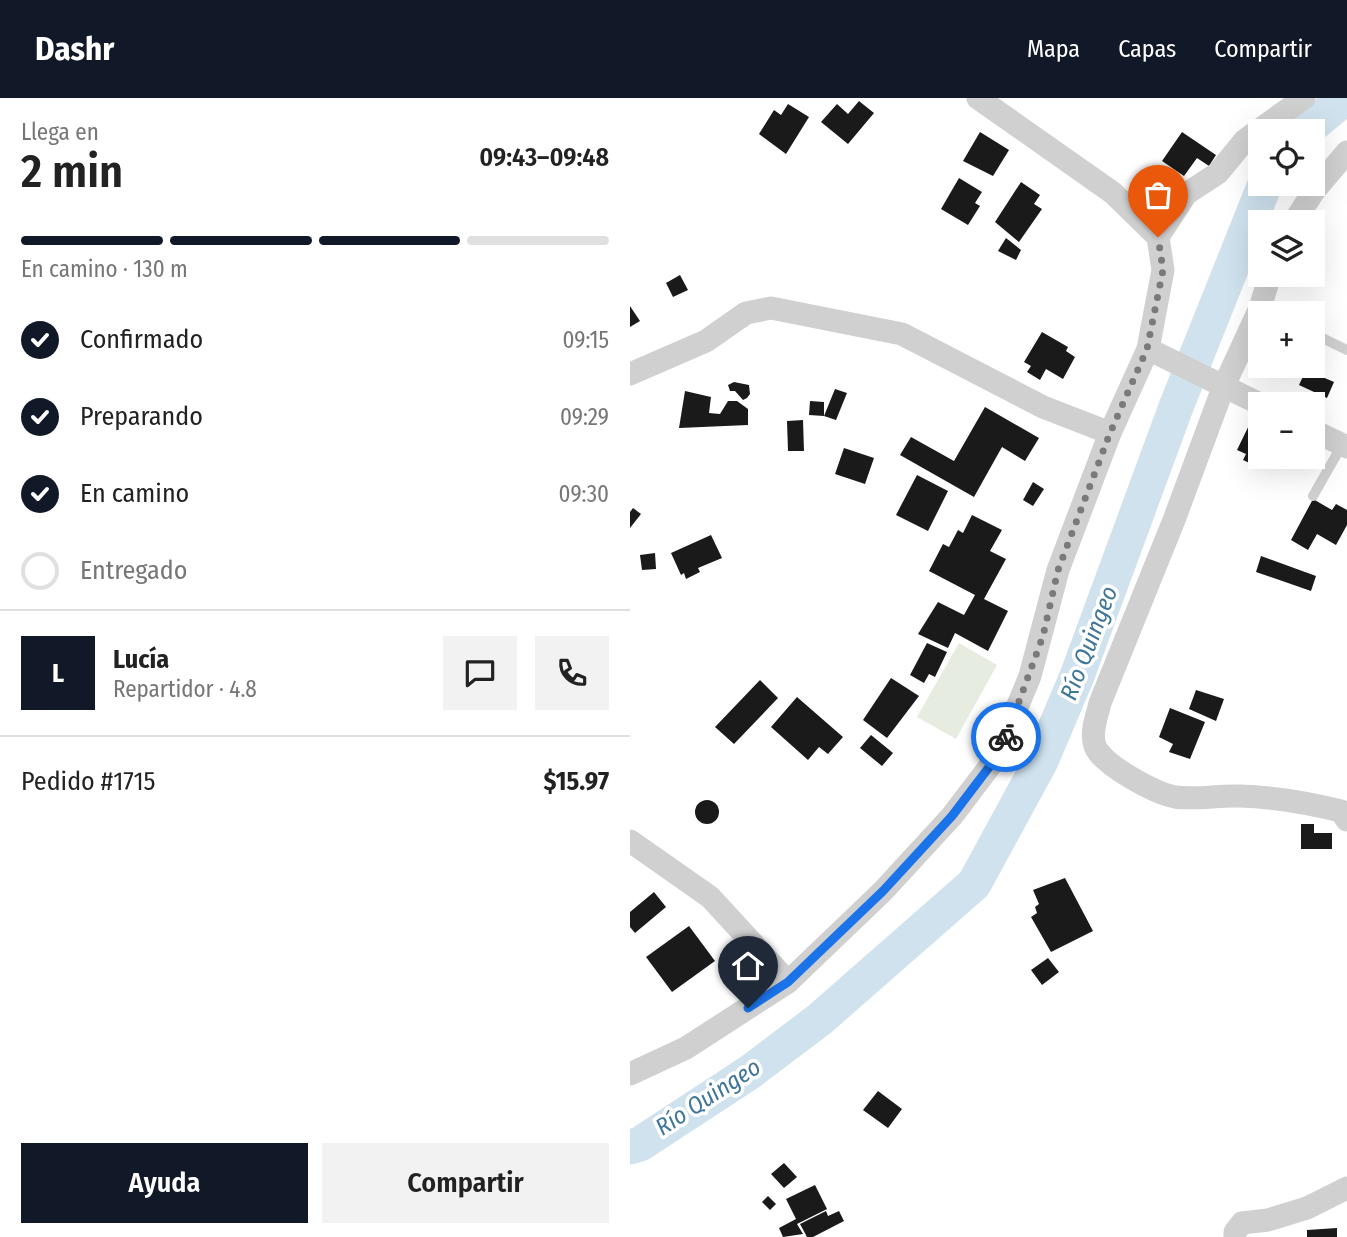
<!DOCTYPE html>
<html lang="es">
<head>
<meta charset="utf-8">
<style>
  body { margin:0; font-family:"Fira Sans Condensed",sans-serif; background:#f2f2f2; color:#222; height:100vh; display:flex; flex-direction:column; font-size:26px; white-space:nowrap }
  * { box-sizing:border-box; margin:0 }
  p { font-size:23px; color:#767676 }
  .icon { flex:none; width:38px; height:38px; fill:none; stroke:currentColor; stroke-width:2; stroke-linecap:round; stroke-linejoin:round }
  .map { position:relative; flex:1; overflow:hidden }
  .side { display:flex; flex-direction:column; background:#fff; width:630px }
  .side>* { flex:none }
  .tools { position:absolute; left:618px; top:21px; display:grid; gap:14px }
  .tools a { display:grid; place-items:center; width:77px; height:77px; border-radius:0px; background:#fff; box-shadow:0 7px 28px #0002; font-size:35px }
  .pin { position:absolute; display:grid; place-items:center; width:60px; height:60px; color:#fff; margin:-72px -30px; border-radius:50% 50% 50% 0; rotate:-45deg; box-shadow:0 0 7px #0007 }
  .pin .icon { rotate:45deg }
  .courier { position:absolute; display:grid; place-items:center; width:70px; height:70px; margin:-35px; border:5px solid #1a73e8; border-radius:50%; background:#fff; color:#222; box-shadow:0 2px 9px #0007 }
  .overview em { font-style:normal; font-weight:600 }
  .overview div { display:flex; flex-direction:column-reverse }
  .overview { display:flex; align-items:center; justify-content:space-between; height:119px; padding:0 21px }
  h1 { font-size:46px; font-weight:600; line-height:52px }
  .bar { display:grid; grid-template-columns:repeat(4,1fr); gap:10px 7px; align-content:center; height:84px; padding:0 21px }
  .bar i { height:9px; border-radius:5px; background:#e0e0e0 }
  .bar .selected { background:#111827 }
  .bar p { grid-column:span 4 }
  .line { display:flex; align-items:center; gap:18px; padding:0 21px; border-top:2px solid #e0e0e0 }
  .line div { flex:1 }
  .round { display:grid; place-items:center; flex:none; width:74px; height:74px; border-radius:0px; background:#f2f2f2 }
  ol { padding:0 21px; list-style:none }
  li { display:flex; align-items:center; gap:21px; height:77px }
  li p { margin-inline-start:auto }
  li .icon { padding:7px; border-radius:50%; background:#111827; color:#fff; stroke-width:4 }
  li:last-child { color:#767676 }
  li i { width:38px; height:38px; border:4px solid #e0e0e0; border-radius:50% }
  .primary-button { display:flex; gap:14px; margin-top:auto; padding:14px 21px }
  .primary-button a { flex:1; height:80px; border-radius:0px; background:#111827; color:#fff; font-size:28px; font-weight:600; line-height:80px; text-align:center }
  .primary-button a+a { background:#f2f2f2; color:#222 }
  header { display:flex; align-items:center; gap:42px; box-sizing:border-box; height:98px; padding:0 35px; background:#111827; color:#fff }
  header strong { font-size:33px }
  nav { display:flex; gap:38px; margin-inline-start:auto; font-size:24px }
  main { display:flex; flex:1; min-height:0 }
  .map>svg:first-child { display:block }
</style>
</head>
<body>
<header>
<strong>Dashr</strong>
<nav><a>Mapa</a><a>Capas</a><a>Compartir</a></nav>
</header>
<main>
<section class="side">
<div class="overview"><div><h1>2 min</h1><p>Llega en</p></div><em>09:43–09:48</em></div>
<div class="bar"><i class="selected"></i><i class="selected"></i><i class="selected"></i><i></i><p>En camino · 130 m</p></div>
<ol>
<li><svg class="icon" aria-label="check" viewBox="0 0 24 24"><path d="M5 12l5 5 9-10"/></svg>Confirmado<p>09:15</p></li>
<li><svg class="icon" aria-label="check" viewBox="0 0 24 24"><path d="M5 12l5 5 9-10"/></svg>Preparando<p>09:29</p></li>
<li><svg class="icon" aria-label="check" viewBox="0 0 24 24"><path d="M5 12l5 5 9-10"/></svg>En camino<p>09:30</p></li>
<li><i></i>Entregado</li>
</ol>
<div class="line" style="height:126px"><b class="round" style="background:#111827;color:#fff">L</b><div><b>Lucía</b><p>Repartidor · 4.8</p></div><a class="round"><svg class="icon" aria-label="chat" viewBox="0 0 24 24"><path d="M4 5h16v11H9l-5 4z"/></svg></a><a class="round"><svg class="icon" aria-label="phone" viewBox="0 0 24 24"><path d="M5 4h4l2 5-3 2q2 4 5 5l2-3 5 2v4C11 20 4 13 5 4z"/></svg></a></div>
<div class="line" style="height:91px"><div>Pedido #1715</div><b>$15.97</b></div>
<div class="primary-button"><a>Ayuda</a><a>Compartir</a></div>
</section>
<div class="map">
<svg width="717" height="1139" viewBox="0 0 717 1139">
  <rect width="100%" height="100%" fill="#fff"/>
  <path fill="#e6ecdf" d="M329 545 367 567 326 641 287 619Z"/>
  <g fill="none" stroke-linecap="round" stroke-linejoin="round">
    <g stroke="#cfe2ee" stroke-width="35">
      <path d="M675 33 715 0"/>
      <path d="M0 1049 10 1046 120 974 190 921 344 786 411 663 447 578 546 309 635 86"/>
    </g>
  </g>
  <g fill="#1a1a1a">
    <path d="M229 3 244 15 218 46 191 24 207 6 218 16Z"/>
    <path d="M158 6 179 19 156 56 129 36 144 12 151 17Z"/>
    <path d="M350 34 379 52 363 78 333 63Z"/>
    <path d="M552 34 586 57 579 68 567 60 554 78 532 63Z"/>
    <path d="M329 80 352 94 345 105 350 108 338 127 311 111Z"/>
    <path d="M391 84 410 97 404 106 412 111 389 144 365 124Z"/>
    <path d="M376 140 391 152 386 162 368 153Z"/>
    <path d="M50 177 58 192 43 199 36 185Z"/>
    <path d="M0 208 10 223 0 229Z"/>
    <path d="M412 234 438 249 436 253 445 259 433 281 416 271 410 282 397 274 401 268 394 264Z"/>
    <path d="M676 272 704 284 697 300 669 287Z"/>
    <path d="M104 284 119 287 120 296 117 300 113 302 105 293H100L98 287Z"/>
    <path d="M205 291 217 295 206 322 194 318Z"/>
    <path d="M55 293 81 299 79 315 90 316 98 303H107L118 311V327L49 330Z"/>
    <path d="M180 303 194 304V318L179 317Z"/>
    <path d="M355 309 409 340 395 363 372 349 344 399 270 357 281 339 324 363Z"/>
    <path d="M623 319 630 322V359H633L628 369 613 362 616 356 607 352Z"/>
    <path d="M173 322 174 353H158L157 323Z"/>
    <path d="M214 350 244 360 235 386 205 376Z"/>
    <path d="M287 377 318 393 298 433 266 417Z"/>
    <path d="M403 384 414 391 403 408 393 402Z"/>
    <path d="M683 401 702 412 706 406 717 412V427L706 447 687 436 678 452 661 442Z"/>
    <path d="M3 410 11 416 0 430V414Z"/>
    <path d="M342 417 372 432 360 453 376 461 354 501 378 513 358 553 325 535 318 550 288 536 308 504 334 517 345 497 299 473 313 446 319 449 328 432 333 435Z"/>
    <path d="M81 437 92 460 68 470 70 474 56 481 54 475 51 477 41 455Z"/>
    <path d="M25 455 26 471 12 472 10 457Z"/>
    <path d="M631 458 686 478 681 493 626 474Z"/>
    <path d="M297 545 317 554 305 579 299 576 294 585 280 577Z"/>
    <path d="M261 580 289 598 257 640 233 622Z"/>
    <path d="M130 582 148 600 104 646 85 629Z"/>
    <path d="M566 592 594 601 586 623 559 611Z"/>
    <path d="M167 599 213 639 198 656 189 649 178 662 141 629Z"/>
    <path d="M540 610 575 624 560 661 539 654 543 646 529 639Z"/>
    <path d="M241 637 263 655 252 668 230 650Z"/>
    <circle cx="77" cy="714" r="12"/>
    <path d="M671 726H684V735H702V751H671Z"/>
    <path d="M435 780 463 833 421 854 401 819 407 815 405 809 409 806 403 792Z"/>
    <path d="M24 794 36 809 5 835 0 829V814Z"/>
    <path d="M59 828 85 863 42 894 16 859Z"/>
    <path d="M418 860 429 874 412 887 401 872Z"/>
    <path d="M248 993 272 1011 258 1030 233 1012Z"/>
    <path d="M154 1065 167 1079 154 1090 141 1076Z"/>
    <path d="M185 1087 197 1111 167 1126 173 1136 153 1139 149 1130 166 1121 156 1101Z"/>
    <path d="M138 1098 146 1106 140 1112 132 1104Z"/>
    <path d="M196 1113 198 1118 209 1113 214 1123 183 1139H177L170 1126Z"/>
    <path d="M707 1130V1139H677V1132Z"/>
  </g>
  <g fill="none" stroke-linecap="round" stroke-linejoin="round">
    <g stroke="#d0d0d0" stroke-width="10">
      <path d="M682 235 717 252"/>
      <path d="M683 398 712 347"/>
    </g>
    <g stroke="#d0d0d0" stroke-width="23">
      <path d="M664 124 684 93 717 54"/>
      <path d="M528 139 556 96 588 75 615 42 674 0"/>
      <path d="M640 177 630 210 593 290 544 422 470 605C467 618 460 635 465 648 472 667 525 695 545 699 566 702 589 697 610 698 644 699 678 705 711 713L717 722"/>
      <path d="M518 251 630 306"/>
      <path d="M0 276 76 243 116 215 141 210 272 236 413 309 480 335"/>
      <path d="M682 332 717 349"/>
      <path d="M0 743 80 799 158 884"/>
      <path d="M0 976 56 950 158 884 253 793 322 718 366 660 400 578 428 472 480 335 518 251 533 172 528 139 483 95 348 0"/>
      <path d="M605 1139V1134L612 1125 638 1122 677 1110 717 1090"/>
    </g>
  </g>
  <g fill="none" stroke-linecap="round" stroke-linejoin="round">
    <path stroke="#7a7a7a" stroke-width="7" stroke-dasharray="0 12.6" d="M376 639 413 538 428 472 480 335 517 251 533 172 528 139"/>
    <path stroke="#1a73e8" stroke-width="9" d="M118 910 158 884 253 793 322 718 366 660 376 639"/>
  </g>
  <g text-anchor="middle" stroke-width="7" stroke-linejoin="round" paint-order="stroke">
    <g font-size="24" font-style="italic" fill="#3f7597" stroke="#fff">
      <text transform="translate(459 545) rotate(-69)" y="8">Río Quingeo</text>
      <text transform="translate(78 999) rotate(-33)" y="8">Río Quingeo</text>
    </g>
  </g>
</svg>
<div class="tools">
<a><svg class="icon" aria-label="locate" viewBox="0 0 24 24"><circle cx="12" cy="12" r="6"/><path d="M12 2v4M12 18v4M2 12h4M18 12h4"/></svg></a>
<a><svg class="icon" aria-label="layers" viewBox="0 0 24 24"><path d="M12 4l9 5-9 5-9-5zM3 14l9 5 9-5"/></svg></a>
<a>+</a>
<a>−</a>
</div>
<div class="pin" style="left:528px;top:139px;background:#ea580c"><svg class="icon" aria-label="bag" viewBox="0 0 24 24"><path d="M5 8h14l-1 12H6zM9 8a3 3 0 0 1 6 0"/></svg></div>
<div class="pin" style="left:118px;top:910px;background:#1f2937"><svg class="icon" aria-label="home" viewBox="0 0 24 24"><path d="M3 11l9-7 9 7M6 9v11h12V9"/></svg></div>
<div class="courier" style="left:376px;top:639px"><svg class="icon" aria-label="bike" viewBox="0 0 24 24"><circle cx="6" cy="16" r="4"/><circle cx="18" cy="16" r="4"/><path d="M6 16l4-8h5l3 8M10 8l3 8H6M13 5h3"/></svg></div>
</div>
</main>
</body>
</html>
